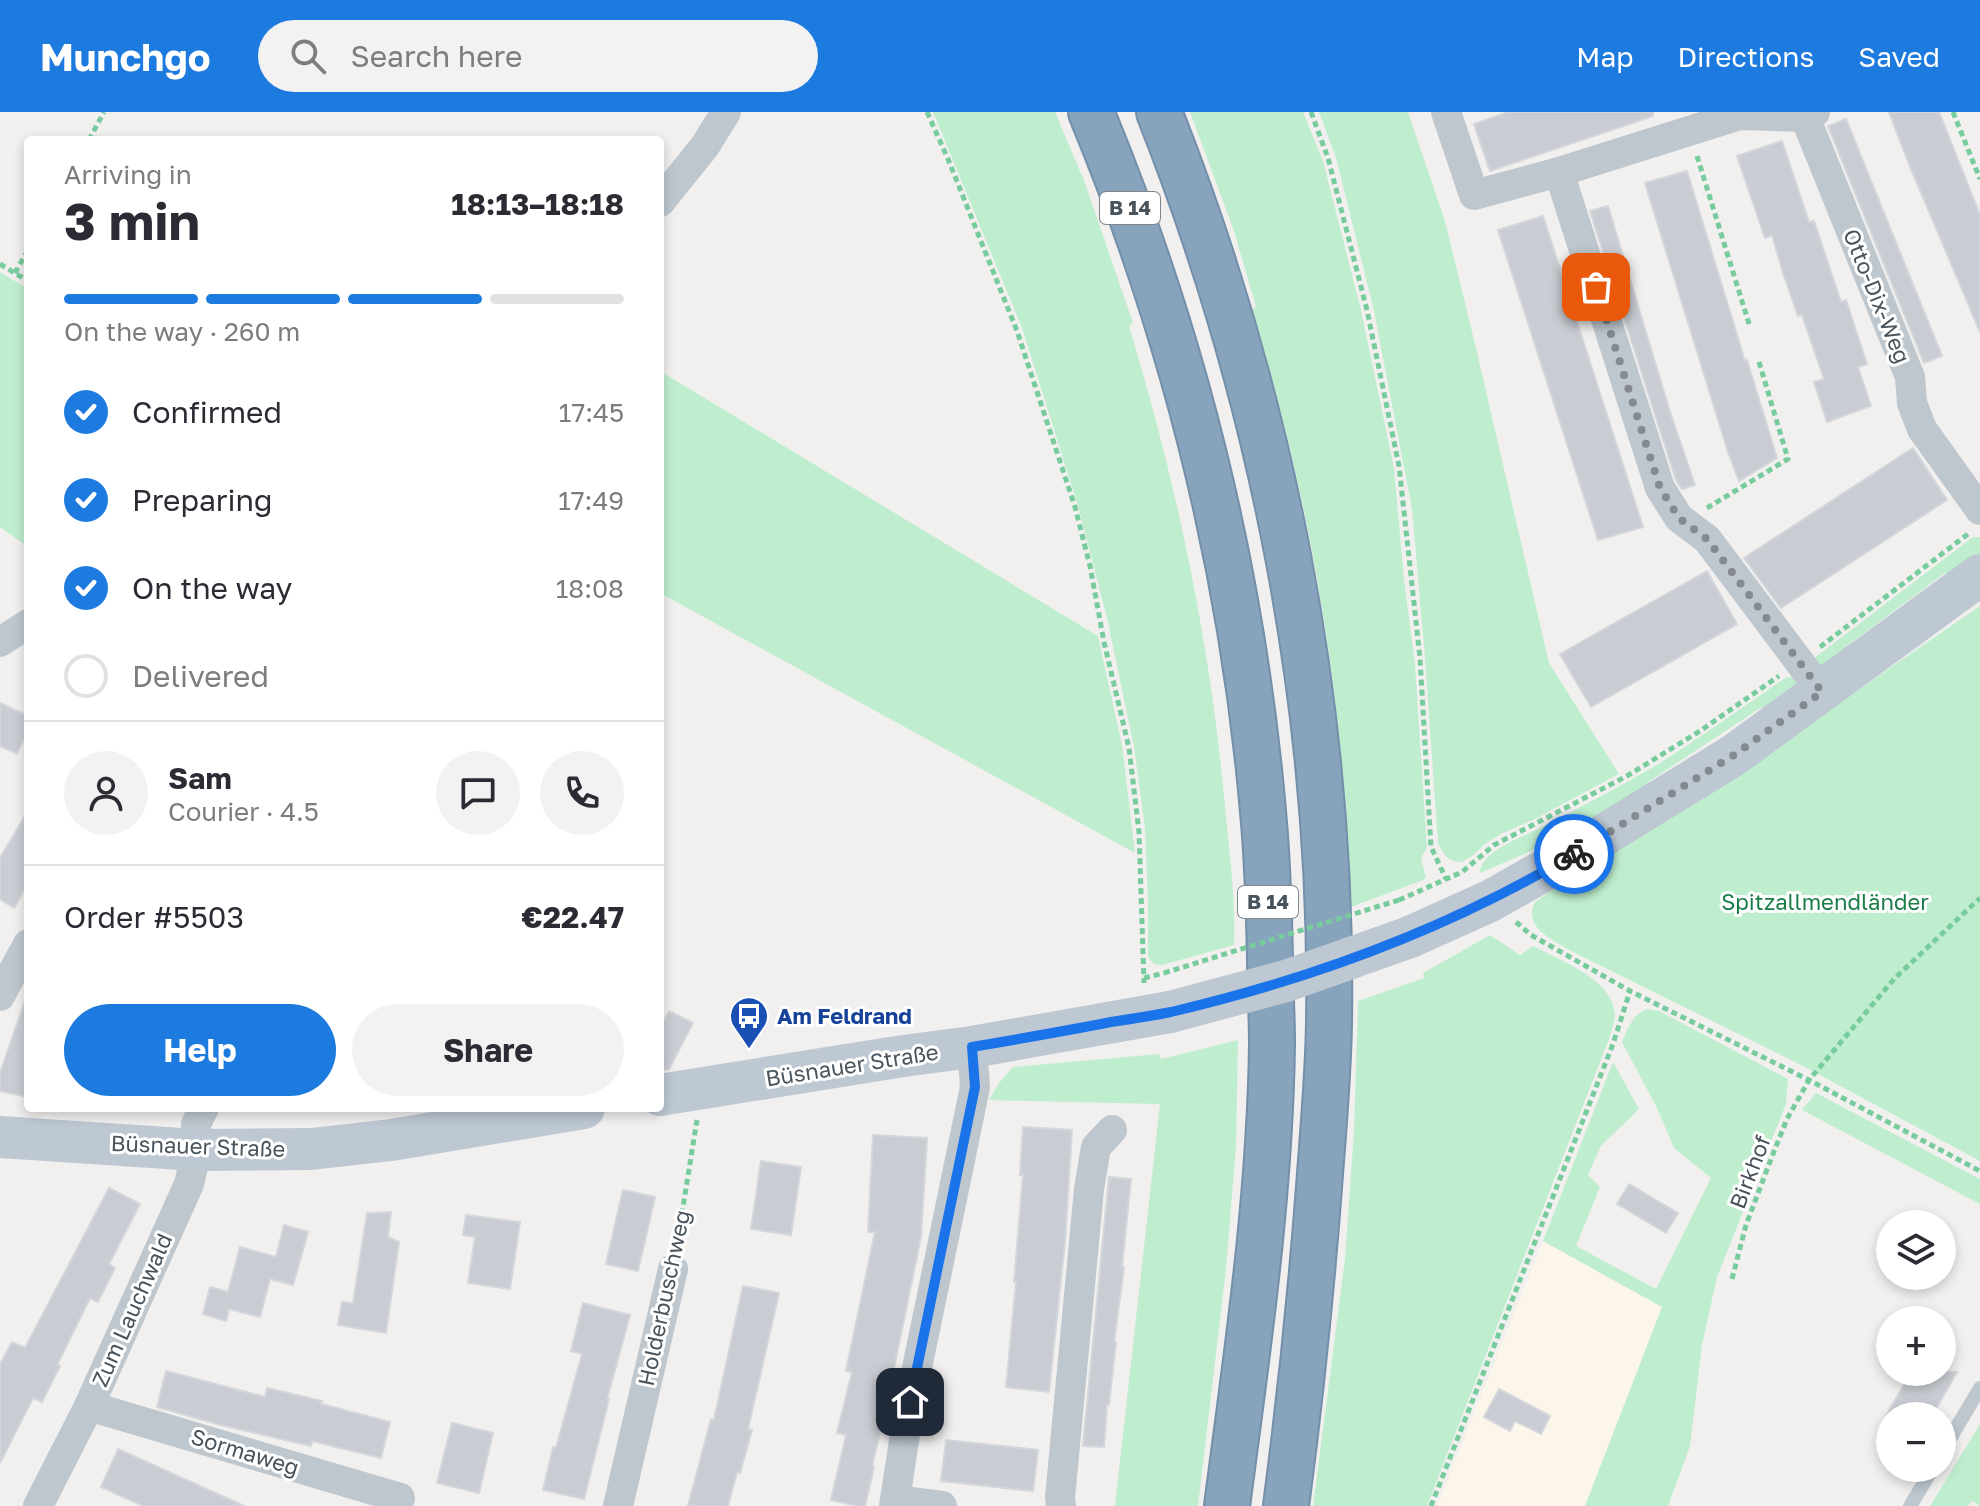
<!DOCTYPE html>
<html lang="en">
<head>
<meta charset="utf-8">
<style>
  body { margin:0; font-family:"Golos Text",sans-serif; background:#f2f2f3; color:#2b2b33; height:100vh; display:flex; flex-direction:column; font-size:30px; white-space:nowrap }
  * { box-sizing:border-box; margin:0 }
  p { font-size:26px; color:#7c7c81 }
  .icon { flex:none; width:44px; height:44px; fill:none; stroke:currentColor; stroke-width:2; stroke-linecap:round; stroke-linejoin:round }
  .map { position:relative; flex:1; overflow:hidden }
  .sheet { position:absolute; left:24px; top:24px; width:640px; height:976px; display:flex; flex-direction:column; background:#fff; border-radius:8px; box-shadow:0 4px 12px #0003 }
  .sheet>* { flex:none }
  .fabs { position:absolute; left:1876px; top:1098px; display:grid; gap:16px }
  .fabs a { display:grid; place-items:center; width:80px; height:80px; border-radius:50%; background:#fff; box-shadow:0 4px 12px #0003; font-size:40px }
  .pin { position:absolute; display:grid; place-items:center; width:68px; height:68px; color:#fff; margin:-34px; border-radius:16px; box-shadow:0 4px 12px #0006 }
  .courier { position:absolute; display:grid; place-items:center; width:80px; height:80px; margin:-40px; border:6px solid #1a73e8; border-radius:50%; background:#fff; color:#222; box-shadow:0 2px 10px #0007 }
  .overview em { font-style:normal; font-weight:700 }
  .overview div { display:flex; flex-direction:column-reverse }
  .overview { display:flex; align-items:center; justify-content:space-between; height:136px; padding:0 40px }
  h1 { font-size:52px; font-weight:700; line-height:60px }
  .bar { display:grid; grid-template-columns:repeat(4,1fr); gap:12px 8px; align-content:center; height:96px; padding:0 40px }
  .bar i { height:10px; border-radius:6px; background:#e1e1e2 }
  .bar .current { background:#1d7ade }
  .bar p { grid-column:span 4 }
  .line { display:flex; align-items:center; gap:20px; padding:0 40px; border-top:2px solid #e1e1e2 }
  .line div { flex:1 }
  .round { display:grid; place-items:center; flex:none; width:84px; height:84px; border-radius:42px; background:#f2f2f3 }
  ol { padding:0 40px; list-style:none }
  li { display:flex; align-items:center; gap:24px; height:88px }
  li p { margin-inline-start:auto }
  li .icon { padding:8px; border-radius:50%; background:#1d7ade; color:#fff; stroke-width:4 }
  li:last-child { color:#7c7c81 }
  li i { width:44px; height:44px; border:4px solid #e1e1e2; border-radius:50% }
  .action { display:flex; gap:16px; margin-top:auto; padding:16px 40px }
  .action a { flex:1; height:92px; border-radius:48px; background:#1d7ade; color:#fff; font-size:32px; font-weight:700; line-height:92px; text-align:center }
  .action a+a { background:#f2f2f3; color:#2b2b33 }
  header { display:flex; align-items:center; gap:48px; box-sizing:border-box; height:112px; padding:0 40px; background:#1d7ade; color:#fff }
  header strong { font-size:38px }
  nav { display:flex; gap:44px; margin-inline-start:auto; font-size:28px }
  .search { width:560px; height:72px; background:#f2f2f3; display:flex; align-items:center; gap:20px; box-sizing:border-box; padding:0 28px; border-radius:44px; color:#7c7c81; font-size:30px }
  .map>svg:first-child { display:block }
</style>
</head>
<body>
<header>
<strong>Munchgo</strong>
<div class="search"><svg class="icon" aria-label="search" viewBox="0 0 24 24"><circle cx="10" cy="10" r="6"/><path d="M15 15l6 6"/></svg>Search here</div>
<nav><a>Map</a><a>Directions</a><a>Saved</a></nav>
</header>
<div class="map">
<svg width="1980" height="1394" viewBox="0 0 1980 1394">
  <rect width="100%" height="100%" fill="#f2efef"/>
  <path fill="#fcf5e9" d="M1543 1129 1662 1195 1585 1394H1437Z"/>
  <g fill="#bfeecf">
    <path d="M933 0H1055L1085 71 1133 211 1129 214C1177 372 1210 530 1225 694 1229 740 1236 787 1234 833L1162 853 1154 852 1148 845V789L1145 716 1134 635 1107 506 1078 394 1022 216Z"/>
    <path d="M1190 0H1303L1323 49 1361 198 1394 356 1404 467 1415 552 1427 736 1421 746 1426 765 1423 768 1351 795C1346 708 1341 621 1328 535 1312 420 1285 307 1252 197L1256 195 1234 119Z"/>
    <path d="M1319 0H1408L1445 109 1476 236 1549 551 1619 662 1533 708 1501 722 1485 732 1471 745 1461 750C1448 750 1443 742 1438 731L1425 546 1412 397 1374 199 1336 46Z"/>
    <path d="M0 160 28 177V435L0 415Z"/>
    <path d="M660 259 1098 524 1122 633 1135 741 660 481Z"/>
    <path d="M1973 425H1980V445L1951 467 1945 461 1848 533 1823 557 1809 550Z"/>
    <path d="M1980 494V1049L1803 954 1571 839C1553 828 1522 815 1535 790L1605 741 1705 683Z"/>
    <path d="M1791 565 1796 567 1797 572 1767 602 1762 595 1648 670 1652 677 1559 727 1480 761C1480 738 1528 723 1546 713 1583 693 1622 674 1658 652 1701 625 1743 595 1785 566Z"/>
    <path d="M1490 823 1520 843 1533 834C1559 848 1613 867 1615 902 1615 911 1611 919 1609 927L1427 1394H1313L1345 1147 1354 1019 1358 889 1424 866 1423 861Z"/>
    <path d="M1647 897 1659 899 1788 967 1786 992 1717 1165 1702 1233 1690 1334 1668 1394H1585L1662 1195 1543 1129 1613 950 1639 997 1601 1034 1588 1063 1600 1075 1576 1134 1656 1177 1711 1066 1674 1036 1658 998 1622 930C1628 916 1632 903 1647 897Z"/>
    <path d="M1238 928 1236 1034 1226 1157 1198 1394H1115L1160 992 989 988 999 971 1013 955 1159 942 1161 947Z"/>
    <path d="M1816 981 1980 1067V1092L1802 998Z"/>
    <path d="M1980 1312V1394L1972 1389 1968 1394H1930Z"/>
  </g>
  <g fill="#c9ccd2" stroke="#d3d6db" stroke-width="2">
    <path d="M1508 0H1653V4L1490 59 1474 12Z"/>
    <path d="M1889 0H1939L1980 103V220L1911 57Z"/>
    <path d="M1846 7 1942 244 1924 251 1828 14Z"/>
    <path d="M1782 29 1809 110 1814 109 1841 190 1846 188 1867 252 1858 255 1871 294 1827 310 1814 270 1824 267 1802 203 1798 204 1783 161 1772 123 1765 126 1737 44Z"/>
    <path d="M1687 59 1745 249 1747 248 1777 346 1739 369 1728 340 1645 71Z"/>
    <path d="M1608 94 1670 300 1695 373 1682 377 1676 368 1590 99Z"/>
    <path d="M1543 104 1643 415 1598 428 1498 118Z"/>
    <path d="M1913 336 1947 388 1781 496 1744 446Z"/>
    <path d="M1707 459 1737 512 1591 595 1560 542Z"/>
    <path d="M0 591 28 604V618L17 642 0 634Z"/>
    <path d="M28 699V771L14 796 0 787V746Z"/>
    <path d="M25 889 28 890V985L0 979V961Z"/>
    <path d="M669 899 693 911 669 957 660 959V917Z"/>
    <path d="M1023 1015 1072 1018 1065 1129 1049 1280 1006 1275 1016 1170H1014L1023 1063H1020Z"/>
    <path d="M873 1023 927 1026 921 1125 886 1295 872 1354 874 1355 865 1394H858L831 1388 846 1323 837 1321 852 1260 846 1259 875 1120H868Z"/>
    <path d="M761 1049 801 1055 791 1123 751 1117Z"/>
    <path d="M1109 1065 1131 1067 1122 1155H1124L1114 1230H1116L1109 1293 1107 1292 1104 1335 1083 1334Z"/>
    <path d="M1629 1072 1678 1101 1666 1121 1617 1092Z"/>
    <path d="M109 1076 140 1092 109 1152 115 1156 98 1190 90 1186 57 1253 60 1254 42 1290 33 1286 0 1351V1252L12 1230 25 1236Z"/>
    <path d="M623 1078 655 1085 638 1159 606 1152Z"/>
    <path d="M391 1100 388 1125 399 1130 386 1221 338 1213 342 1190 353 1191 367 1101Z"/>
    <path d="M466 1103 520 1110 510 1177 468 1171 475 1125 463 1123Z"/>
    <path d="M284 1113 308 1120 293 1173 270 1167 260 1205 229 1197 226 1209 203 1202 210 1175 228 1180 240 1135 276 1145Z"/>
    <path d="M743 1174 779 1181 748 1317 752 1318 740 1361 737 1360 728 1394H688L711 1307 714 1308Z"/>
    <path d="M583 1191 630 1203 607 1287H609L584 1387 543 1378 553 1335 556 1336 582 1242 571 1239Z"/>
    <path d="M166 1259 265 1285 267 1276 322 1289 321 1292 390 1310 381 1346 312 1329 311 1334 221 1313 157 1295Z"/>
    <path d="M1911 1260H1957L1932 1304H1886Z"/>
    <path d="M1499 1277 1550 1304 1541 1322 1515 1309 1510 1319 1484 1305Z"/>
    <path d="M452 1311 493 1321 479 1381 437 1371Z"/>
    <path d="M946 1328 1038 1338 1033 1379 941 1369Z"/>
    <path d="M118 1337 244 1394H143L101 1375Z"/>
  </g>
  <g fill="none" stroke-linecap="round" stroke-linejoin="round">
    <defs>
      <g id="highway">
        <path d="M1091 0C1185 227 1244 467 1264 711 1268 756 1269 802 1270 847 1270 875 1272 904 1272 932 1270 1087 1247 1241 1227 1394"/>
        <path d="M1159 0C1273 288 1334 601 1329 912 1328 967 1323 1021 1319 1075 1311 1182 1300 1288 1286 1394"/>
      </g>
    </defs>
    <use href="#highway" stroke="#738fa9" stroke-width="48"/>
    <g stroke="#77cc9e" stroke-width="5" stroke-dasharray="6 4" stroke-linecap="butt">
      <path d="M927 0 948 47 1017 219 1075 395 1090 454 1104 530 1129 636 1139 720 1144 871"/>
      <path d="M1311 0 1328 46 1367 198 1399 354 1420 546 1431 735 1446 767"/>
      <path d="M1953 0 1980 67"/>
      <path d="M89 28 104 0"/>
      <path d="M1697 44 1750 215"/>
      <path d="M0 152 28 169"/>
      <path d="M15 161 28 138"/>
      <path d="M1707 396 1788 347 1759 250"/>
      <path d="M1820 535 1968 422"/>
      <path d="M1399 788 1462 760 1494 733 1627 664 1700 619 1779 564"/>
      <path d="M1516 810 1531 823 1630 879 1809 968 1980 1059"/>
      <path d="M1144 866 1164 861"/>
      <path d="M677 1132 697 1008"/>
      <path d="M1732 1167 1746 1113 1771 1047 1787 1007 1809 968 1894 867 1980 786"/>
      <path d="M1431 1394 1613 932 1630 879"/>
    </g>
    <g stroke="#bec7ce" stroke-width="14">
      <path d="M1942 1340 1980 1276"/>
      <path d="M1910 1394 1933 1356"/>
    </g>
    <g stroke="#bec7ce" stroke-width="30">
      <path d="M1446 0 1474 83 1559 60 1740 3 1805 5 1815 0"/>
      <path d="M1805 5 1910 265 1912 291 1922 317 1980 398"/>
      <path d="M1559 60 1660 376 1679 406 1707 427 1822 580"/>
      <path d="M660 90 705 34 726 0"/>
      <path d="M0 530 28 512"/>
      <path d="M0 884 28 832"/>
      <path d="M89 1294 400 1386"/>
      <path d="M895 1388 942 1394"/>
      <path d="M38 1394 89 1294 189 1072 197 1038 196 1012 204 996"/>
      <path d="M618 1394 673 1157"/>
      <path d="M894 1394 910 1290 975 975 972 935"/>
      <path d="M1061 1394 1060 1386 1089 1077 1096 1035 1112 1018"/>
    </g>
    <g stroke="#bdc8d3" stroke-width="42">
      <path d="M1410 825 1490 789 1568 745 1734 643 1980 463"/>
      <path d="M660 983 903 944 972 935 1170 900"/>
      <path d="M0 1025 197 1038 311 1037 391 1028 584 996"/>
    </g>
    <use href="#highway" stroke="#88a4bd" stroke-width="44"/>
    <path stroke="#77cc9e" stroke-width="5" stroke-dasharray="6 4" stroke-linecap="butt" d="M1164 861 1399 788"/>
    <path stroke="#bdc8d3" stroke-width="42" d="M1170 900 1286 869 1410 825"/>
  </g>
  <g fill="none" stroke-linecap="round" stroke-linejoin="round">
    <path stroke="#848a8f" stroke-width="8" stroke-dasharray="0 14.4" d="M1574 742 1734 643 1822 580 1707 427 1679 406 1660 376 1596 175"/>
    <path stroke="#1a73e8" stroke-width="10" d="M910 1290 975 975 972 935C1019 927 1065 919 1111 910 1131 907 1151 904 1171 900 1312 867 1450 816 1574 742"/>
  </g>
  <defs>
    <symbol id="bus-pin" viewBox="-11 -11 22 30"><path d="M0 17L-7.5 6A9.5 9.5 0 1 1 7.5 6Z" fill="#1a4fb4" stroke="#fff"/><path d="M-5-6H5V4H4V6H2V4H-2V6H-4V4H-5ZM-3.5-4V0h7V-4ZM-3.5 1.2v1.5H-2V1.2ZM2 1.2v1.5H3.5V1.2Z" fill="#fff"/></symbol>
  </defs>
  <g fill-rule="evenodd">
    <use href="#bus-pin" x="727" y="882" width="44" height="60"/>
  </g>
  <g text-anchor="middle" stroke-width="6" stroke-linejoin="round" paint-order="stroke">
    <g fill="#fff" stroke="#7f878d" stroke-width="2">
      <rect x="1100" y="80" width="60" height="32" rx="6"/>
      <rect x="1238" y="774" width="60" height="32" rx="6"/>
    </g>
    <g font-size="20" font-weight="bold" fill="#48535c">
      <text x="1130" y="103">B 14</text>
      <text x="1268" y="797">B 14</text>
    </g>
    <g font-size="22" fill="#48535c" stroke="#fff">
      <text transform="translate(1877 184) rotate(68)" y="8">Otto-Dix-Weg</text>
      <text transform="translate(852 953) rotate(-9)" y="8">Büsnauer Straße</text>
      <text transform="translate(198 1034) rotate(2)" y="8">Büsnauer Straße</text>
      <text transform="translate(1750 1060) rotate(-69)" y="8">Birkhof</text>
      <text transform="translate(664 1186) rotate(-78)" y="8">Holderbuschweg</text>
      <text transform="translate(132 1198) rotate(-66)" y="8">Zum Lauchwald</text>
      <text transform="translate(245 1340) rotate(17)" y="8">Sormaweg</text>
    </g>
    <g font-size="22" fill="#197d46" stroke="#fff">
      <text x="1825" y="798">Spitzallmendländer</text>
    </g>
    <g font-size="22" font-weight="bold" fill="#164399" stroke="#fff" text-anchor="start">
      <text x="777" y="912">Am Feldrand</text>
    </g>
  </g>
</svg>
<div class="fabs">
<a><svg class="icon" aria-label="layers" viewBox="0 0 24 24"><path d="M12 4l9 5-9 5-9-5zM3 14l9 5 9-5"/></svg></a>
<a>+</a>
<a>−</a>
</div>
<div class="pin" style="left:1596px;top:175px;background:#ea580c"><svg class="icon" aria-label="bag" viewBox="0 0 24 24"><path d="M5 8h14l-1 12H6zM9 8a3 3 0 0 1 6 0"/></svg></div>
<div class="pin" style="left:910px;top:1290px;background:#1f2937"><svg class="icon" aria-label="home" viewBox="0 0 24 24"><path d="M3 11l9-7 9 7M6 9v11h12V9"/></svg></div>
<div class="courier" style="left:1574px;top:742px"><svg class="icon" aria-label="bike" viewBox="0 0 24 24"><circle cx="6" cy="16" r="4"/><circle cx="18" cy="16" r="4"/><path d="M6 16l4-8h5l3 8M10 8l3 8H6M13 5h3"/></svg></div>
<section class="sheet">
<div class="overview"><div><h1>3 min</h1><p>Arriving in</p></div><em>18:13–18:18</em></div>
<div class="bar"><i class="current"></i><i class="current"></i><i class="current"></i><i></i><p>On the way · 260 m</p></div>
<ol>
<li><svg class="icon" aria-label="check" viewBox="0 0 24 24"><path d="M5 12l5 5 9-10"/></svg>Confirmed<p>17:45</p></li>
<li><svg class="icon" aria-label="check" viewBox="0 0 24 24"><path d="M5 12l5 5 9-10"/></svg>Preparing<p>17:49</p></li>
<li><svg class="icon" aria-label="check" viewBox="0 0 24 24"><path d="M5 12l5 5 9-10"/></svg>On the way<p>18:08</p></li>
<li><i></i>Delivered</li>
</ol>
<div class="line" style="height:144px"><a class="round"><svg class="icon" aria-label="person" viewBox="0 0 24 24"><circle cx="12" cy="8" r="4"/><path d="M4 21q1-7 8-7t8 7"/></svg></a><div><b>Sam</b><p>Courier · 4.5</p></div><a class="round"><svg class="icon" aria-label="chat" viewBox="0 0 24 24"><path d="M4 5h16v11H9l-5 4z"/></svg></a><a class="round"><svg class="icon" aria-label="phone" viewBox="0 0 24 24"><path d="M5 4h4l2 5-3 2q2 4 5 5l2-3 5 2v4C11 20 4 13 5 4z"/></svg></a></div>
<div class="line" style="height:104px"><div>Order #5503</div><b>€22.47</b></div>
<div class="action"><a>Help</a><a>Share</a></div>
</section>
</div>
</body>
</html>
